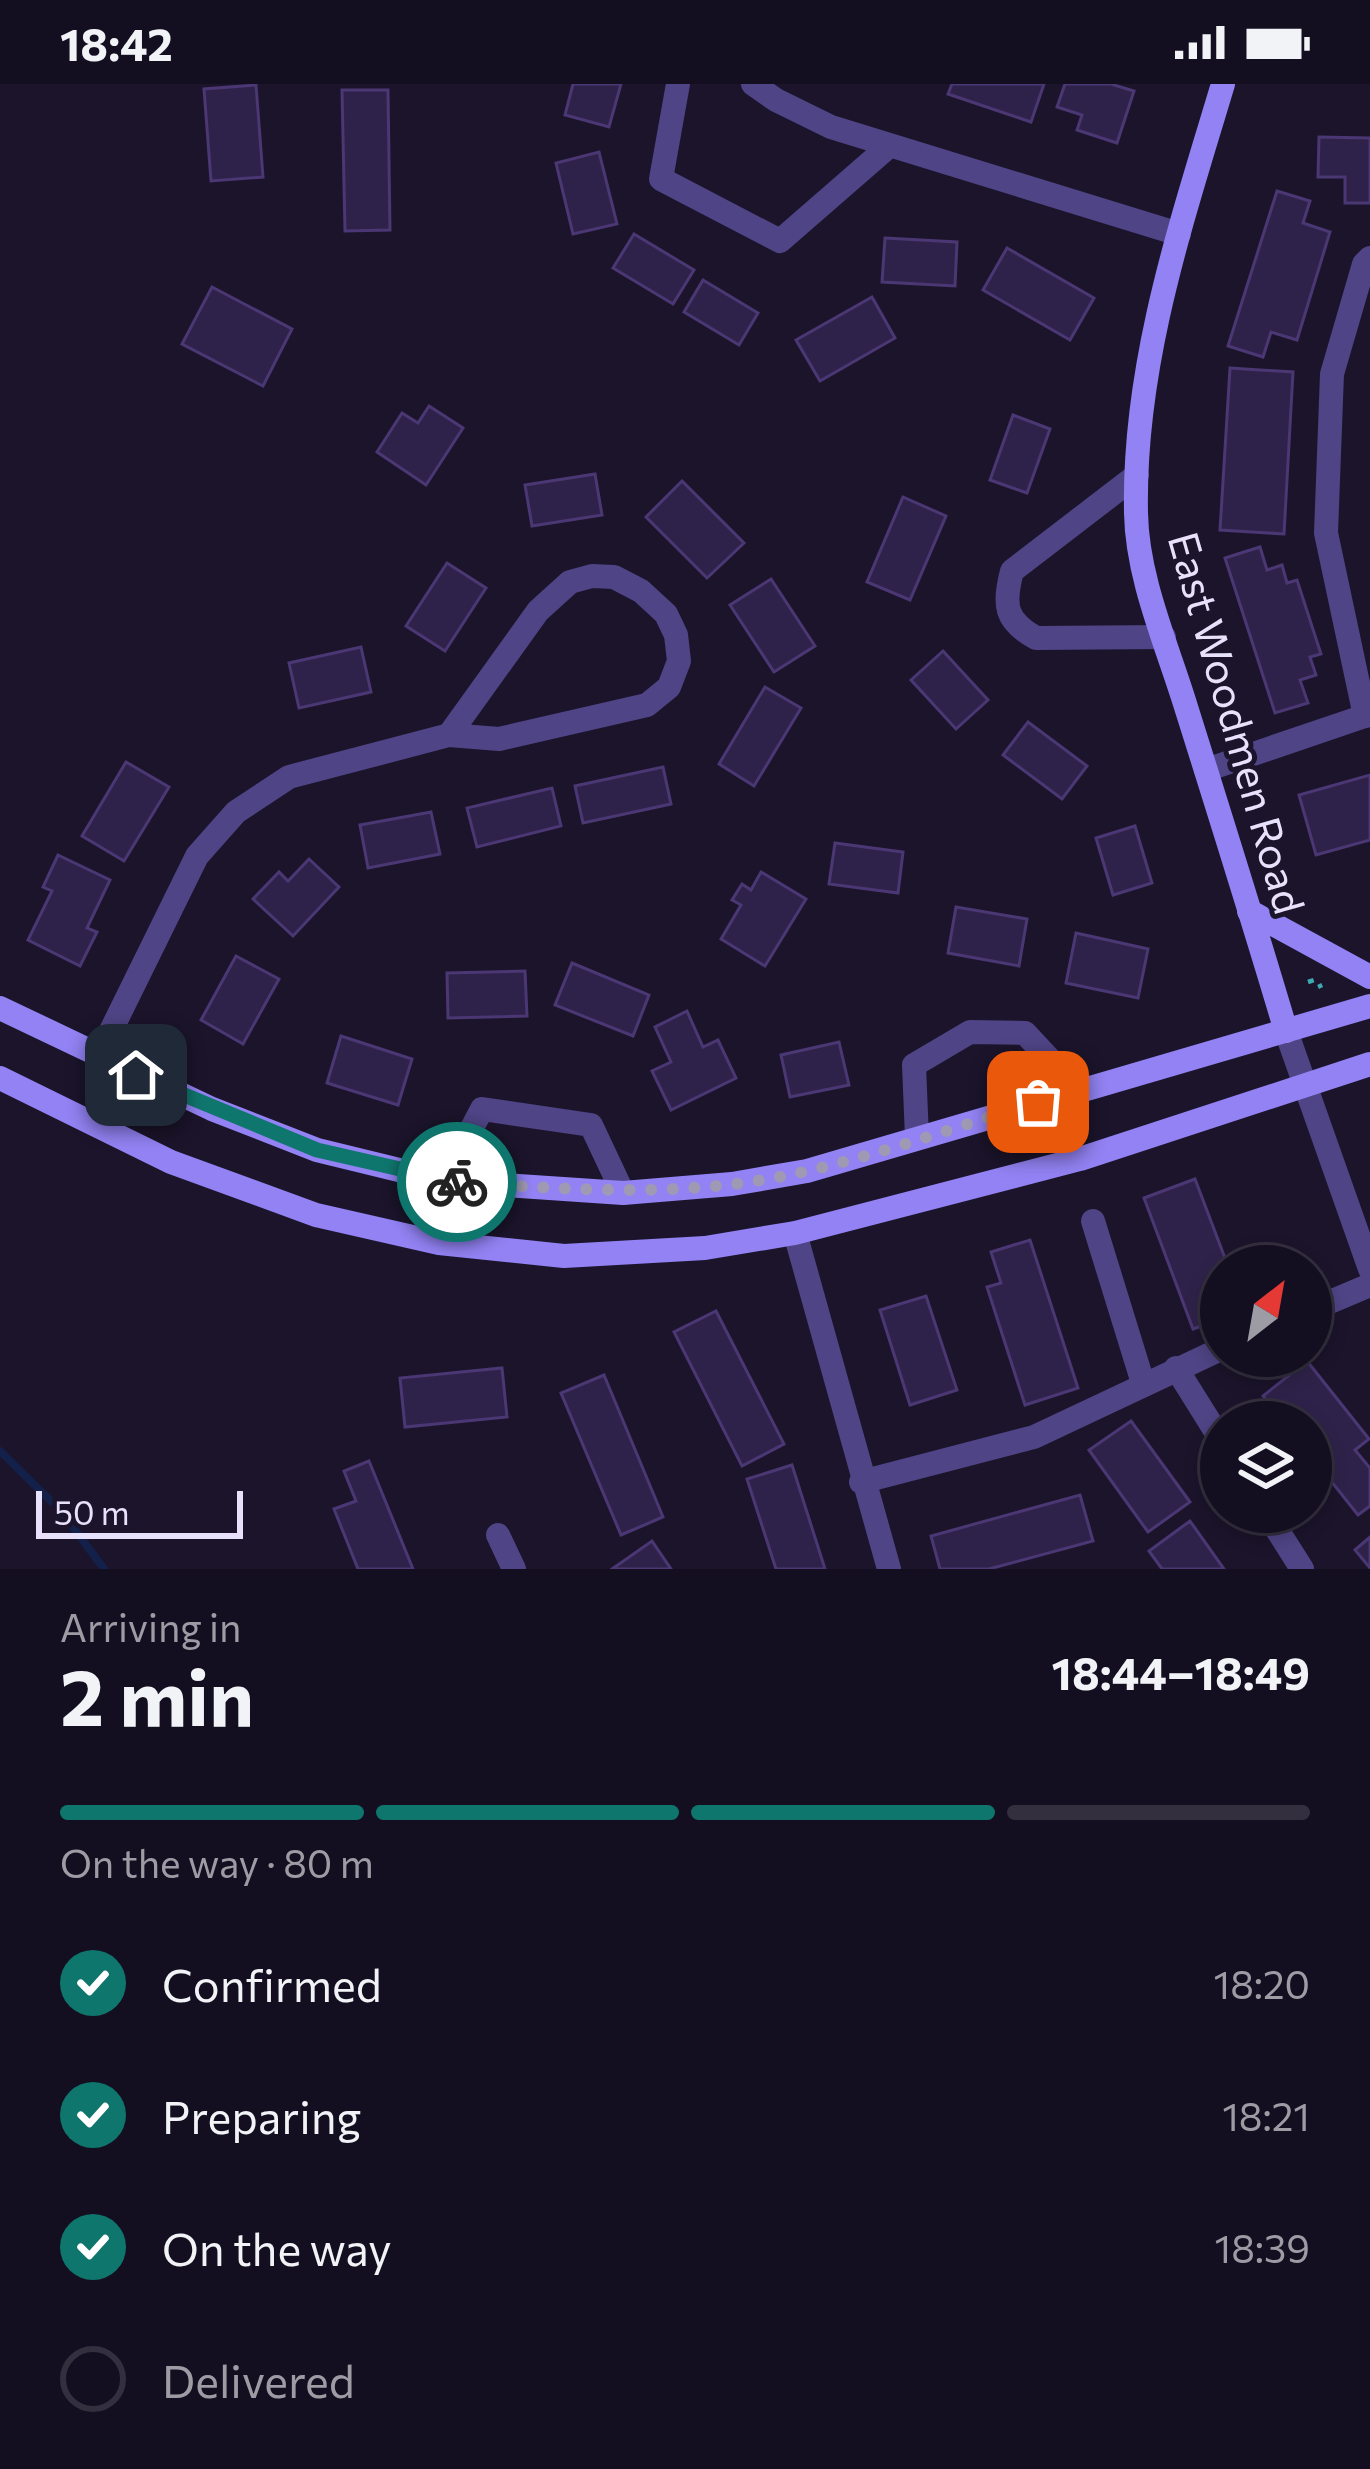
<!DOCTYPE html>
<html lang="en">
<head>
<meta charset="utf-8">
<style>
  body { margin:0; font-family:Commissioner,sans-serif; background:#1d1829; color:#f1f3f6; height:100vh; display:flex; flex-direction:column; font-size:45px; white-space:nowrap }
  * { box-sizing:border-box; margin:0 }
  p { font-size:39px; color:#9d9ca5 }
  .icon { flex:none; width:66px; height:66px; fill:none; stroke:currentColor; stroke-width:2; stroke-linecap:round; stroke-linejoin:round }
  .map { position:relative; height:1485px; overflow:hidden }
  .sheet { display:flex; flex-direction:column; background:#140f20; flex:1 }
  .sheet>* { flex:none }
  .needle { width:78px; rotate:31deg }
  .buttons { position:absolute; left:1200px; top:1161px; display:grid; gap:24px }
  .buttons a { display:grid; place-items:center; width:132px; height:132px; border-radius:50%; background:#140f20; box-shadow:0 6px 18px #0003,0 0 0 3px #332f3e; font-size:60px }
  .scale { position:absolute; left:36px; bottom:30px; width:207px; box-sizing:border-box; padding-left:12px; border:6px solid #e7e1fc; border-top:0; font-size:33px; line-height:42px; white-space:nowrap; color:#e7e1fc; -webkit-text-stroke:9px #1b142b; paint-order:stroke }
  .pin { position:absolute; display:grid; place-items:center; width:102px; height:102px; color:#fff; margin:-51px; border-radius:24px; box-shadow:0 6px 18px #0006 }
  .courier { position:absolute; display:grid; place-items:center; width:120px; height:120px; margin:-60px; border:9px solid #0f766e; border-radius:50%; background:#fff; color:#222; box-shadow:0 3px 15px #0007 }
  .head em { font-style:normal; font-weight:700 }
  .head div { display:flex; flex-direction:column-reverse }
  .head { display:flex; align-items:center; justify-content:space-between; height:204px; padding:0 60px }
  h1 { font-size:78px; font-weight:700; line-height:90px }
  .bar { display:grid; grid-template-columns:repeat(4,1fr); gap:18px 12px; align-content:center; height:144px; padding:0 60px }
  .bar i { height:15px; border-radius:9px; background:#332f3e }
  .bar .on { background:#0f766e }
  .bar p { grid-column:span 4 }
  ol { padding:0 60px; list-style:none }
  li { display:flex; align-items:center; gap:36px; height:132px }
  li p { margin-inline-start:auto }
  li .icon { padding:12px; border-radius:50%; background:#0f766e; color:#fff; stroke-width:4 }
  li:last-child { color:#9d9ca5 }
  li i { width:66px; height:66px; border:6px solid #332f3e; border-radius:50% }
  .status { display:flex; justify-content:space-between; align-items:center; height:84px; padding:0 60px; background:#140f20; direction:ltr }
  .status svg { height:33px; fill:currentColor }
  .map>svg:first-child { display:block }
</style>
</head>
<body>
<div class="status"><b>18:42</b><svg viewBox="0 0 49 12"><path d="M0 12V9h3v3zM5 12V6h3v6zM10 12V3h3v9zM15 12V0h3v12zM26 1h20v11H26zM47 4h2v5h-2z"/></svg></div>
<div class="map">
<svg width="1370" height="1485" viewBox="0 0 1370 1485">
  <rect width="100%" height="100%" fill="#1b142b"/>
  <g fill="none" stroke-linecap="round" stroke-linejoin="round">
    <path stroke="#13214a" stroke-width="8" d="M0 1367 61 1427 104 1485"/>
  </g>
  <g fill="#2f224a" stroke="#4a3773" stroke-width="3">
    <path d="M573 0H621L609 43 565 31Z"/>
    <path d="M952 0H1044L1031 38 948 10Z"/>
    <path d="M1065 0H1111L1134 7 1117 59 1077 46 1082 31 1057 23Z"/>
    <path d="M256 1 263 93 211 97 204 5Z"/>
    <path d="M342 6H388L390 146 345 147Z"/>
    <path d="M1319 53 1370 54V119H1345V93H1318Z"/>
    <path d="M599 68 617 140 573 150 556 79Z"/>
    <path d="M1277 107 1310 117 1303 139 1330 148 1297 256 1271 248 1263 273 1228 262Z"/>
    <path d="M634 150 694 186 673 220 613 184Z"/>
    <path d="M885 154 957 158 955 202 882 198Z"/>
    <path d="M1007 164 1094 214 1070 256 983 206Z"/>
    <path d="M703 196 758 229 739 261 684 228Z"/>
    <path d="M212 203 292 245 263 302 182 260Z"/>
    <path d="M872 213 895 254 820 297 796 256Z"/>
    <path d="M1230 284 1293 288 1284 450 1220 446Z"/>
    <path d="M429 322 463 344 426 401 377 368 402 329 418 339Z"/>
    <path d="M1013 331 1050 345 1027 409 990 396Z"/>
    <path d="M595 390 602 431 532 442 525 401Z"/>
    <path d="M682 397 744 459 707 494 646 433Z"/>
    <path d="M903 413 946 432 910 516 867 498Z"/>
    <path d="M1260 463 1267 486 1282 481 1287 499 1297 496 1321 570 1310 573 1316 591 1300 596 1308 619 1275 629 1225 474Z"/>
    <path d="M447 479 486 504 445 567 406 542Z"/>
    <path d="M771 495 815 562 774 588 730 521Z"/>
    <path d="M361 563 371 608 299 624 289 579Z"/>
    <path d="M943 567 988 616 956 645 911 596Z"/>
    <path d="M765 603 801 624 754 702 719 680Z"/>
    <path d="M1028 638 1087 682 1062 715 1003 671Z"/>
    <path d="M126 678 169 703 124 777 82 752Z"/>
    <path d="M663 683 671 720 583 739 575 702Z"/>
    <path d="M1370 691V756L1316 771 1299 711Z"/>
    <path d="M552 704 561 742 477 763 467 724Z"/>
    <path d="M431 728 440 770 368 784 360 741Z"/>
    <path d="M1135 742 1152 799 1113 811 1096 754Z"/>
    <path d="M835 759 903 768 898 809 829 800Z"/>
    <path d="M58 771 110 796 87 844 97 848 80 882 28 856 52 807 43 803Z"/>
    <path d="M309 775 339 803 293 852 253 815 279 788 288 797Z"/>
    <path d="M761 788 806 815 765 882 721 855 741 821 732 816 742 800 751 806Z"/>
    <path d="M956 823 1027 835 1019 882 948 869Z"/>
    <path d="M1076 849 1148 865 1138 914 1066 899Z"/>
    <path d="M236 872 279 895 243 960 201 936Z"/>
    <path d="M572 879 649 911 633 952 555 921Z"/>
    <path d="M525 887 527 932 448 934 447 889Z"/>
    <path d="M687 927 703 963 718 956 736 994 671 1026 652 987 671 978 655 943Z"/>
    <path d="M341 952 412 975 398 1021 327 999Z"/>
    <path d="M839 958 849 1001 790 1013 781 971Z"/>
    <path d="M1195 1095 1228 1182H1221V1235L1193 1245 1144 1114Z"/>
    <path d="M1030 1156 1078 1304 1025 1321 987 1203 1001 1199 991 1168Z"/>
    <path d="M926 1212 957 1306 910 1321 880 1226Z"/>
    <path d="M716 1227 784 1360 742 1382 674 1248Z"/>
    <path d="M1307 1277 1369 1355 1355 1366 1370 1384V1422L1358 1431 1311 1372V1338H1284L1263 1312Z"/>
    <path d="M502 1284 507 1333 405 1343 400 1294Z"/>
    <path d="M604 1291 663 1433 621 1451 561 1309Z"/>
    <path d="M1131 1337 1190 1418 1148 1448 1089 1366Z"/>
    <path d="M369 1377 413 1485H358L334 1425 356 1417 344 1387Z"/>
    <path d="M792 1381 825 1485H776L747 1395Z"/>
    <path d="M1080 1411 1093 1457 989 1485H940L931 1452Z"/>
    <path d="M1190 1437 1224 1485H1162L1149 1467Z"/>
    <path d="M1370 1453V1484L1355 1466Z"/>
    <path d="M652 1457 671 1485H612Z"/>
  </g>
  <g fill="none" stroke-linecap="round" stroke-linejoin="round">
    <path stroke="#3eabb3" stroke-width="4.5" stroke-dasharray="6 9" stroke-linecap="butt" d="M1308 898 1317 895 1321 904"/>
    <g stroke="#4f4485" stroke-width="24">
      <path d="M678 0 661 95 780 157 888 63"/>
      <path d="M753 0 776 16 831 43 1179 150"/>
      <path d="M1137 391 1012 487C1003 521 1005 537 1036 554L1164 553"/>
      <path d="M1365 632 1326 449 1332 290 1364 180 1370 174"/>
      <path d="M1206 686 1365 632 1370 624"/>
      <path d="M1286 947 1370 1185"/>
      <path d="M98 973 197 772 236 728 289 693 449 651 499 655 647 621 669 603 679 577 676 551 666 530 641 507 614 493 592 492 570 498 538 527 449 651"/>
      <path d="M917 1054 914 981 970 948 1025 949 1079 1007"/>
      <path d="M444 1097 482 1025 591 1041 623 1109"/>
      <path d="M1093 1137 1143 1299"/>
      <path d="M795 1149 889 1485"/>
      <path d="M1311 1226 1370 1201"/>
      <path d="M1176 1284 1221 1356"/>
      <path d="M861 1398 1034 1353 1221 1265"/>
      <path d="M1266 1428 1302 1485"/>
      <path d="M498 1451 514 1485"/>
    </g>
    <g stroke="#9282f3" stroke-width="24">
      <path d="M1223 0C1181 140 1133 281 1136 429 1137 494 1167 561 1186 623 1220 731 1254 839 1286 947"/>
      <path d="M1249 827 1370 893"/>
      <path d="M0 924 212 1025 317 1066 444 1097 623 1109 732 1100 807 1087 1370 922"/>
      <path d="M0 994 171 1078 316 1131 439 1159 564 1172 705 1164 795 1149 1080 1075 1370 980"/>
    </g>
  </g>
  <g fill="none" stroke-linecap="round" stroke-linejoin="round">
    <path stroke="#a099b3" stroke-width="12" stroke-dasharray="0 21.6" d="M457 1098C576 1106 690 1115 807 1087 885 1069 962 1041 1038 1018"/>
    <path stroke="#0f766e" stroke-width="15" d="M136 991 317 1066 457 1098"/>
  </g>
  <g text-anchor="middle" stroke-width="10" stroke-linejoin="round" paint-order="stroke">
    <g font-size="42" fill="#e7e1fc" stroke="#1b142b">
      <text transform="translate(1236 639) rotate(74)" y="15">East Woodmen Road</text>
    </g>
  </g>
</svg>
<div class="buttons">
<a><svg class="needle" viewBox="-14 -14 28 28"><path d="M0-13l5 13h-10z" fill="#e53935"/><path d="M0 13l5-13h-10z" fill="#9d9ca5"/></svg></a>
<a><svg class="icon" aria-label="layers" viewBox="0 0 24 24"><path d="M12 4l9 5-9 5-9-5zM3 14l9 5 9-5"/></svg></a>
</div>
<div class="scale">50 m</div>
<div class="pin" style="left:1038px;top:1018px;background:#ea580c"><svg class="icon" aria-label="bag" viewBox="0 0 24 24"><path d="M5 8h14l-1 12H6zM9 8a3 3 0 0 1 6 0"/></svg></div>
<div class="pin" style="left:136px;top:991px;background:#1f2937"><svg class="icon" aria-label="home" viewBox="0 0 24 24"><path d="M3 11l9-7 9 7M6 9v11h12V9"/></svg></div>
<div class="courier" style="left:457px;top:1098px"><svg class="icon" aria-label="bike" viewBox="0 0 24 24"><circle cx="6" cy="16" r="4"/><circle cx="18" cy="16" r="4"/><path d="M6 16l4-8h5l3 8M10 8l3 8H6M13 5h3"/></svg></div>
</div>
<section class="sheet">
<div class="head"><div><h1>2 min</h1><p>Arriving in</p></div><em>18:44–18:49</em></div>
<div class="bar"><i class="on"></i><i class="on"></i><i class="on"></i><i></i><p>On the way · 80 m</p></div>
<ol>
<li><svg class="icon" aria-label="check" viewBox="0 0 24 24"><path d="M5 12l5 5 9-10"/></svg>Confirmed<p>18:20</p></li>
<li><svg class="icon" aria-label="check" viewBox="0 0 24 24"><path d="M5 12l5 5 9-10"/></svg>Preparing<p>18:21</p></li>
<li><svg class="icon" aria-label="check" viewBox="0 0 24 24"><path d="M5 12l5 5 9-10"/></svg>On the way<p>18:39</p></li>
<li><i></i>Delivered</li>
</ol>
</section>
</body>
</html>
